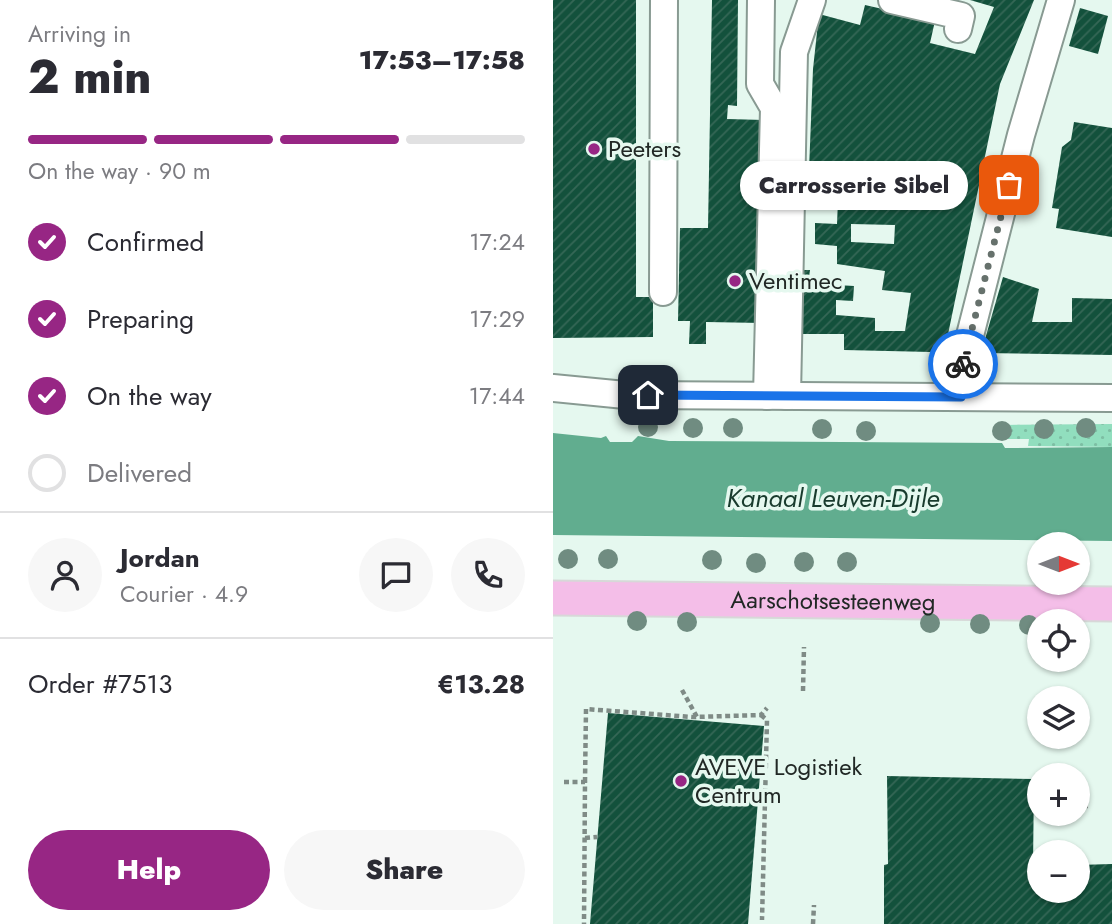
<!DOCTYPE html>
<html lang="en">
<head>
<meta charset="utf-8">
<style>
  body { margin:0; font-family:Jost,sans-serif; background:#f7f7f7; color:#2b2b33; height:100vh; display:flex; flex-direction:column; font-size:26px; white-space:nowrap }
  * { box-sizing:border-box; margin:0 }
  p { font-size:23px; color:#7c7c81 }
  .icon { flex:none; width:38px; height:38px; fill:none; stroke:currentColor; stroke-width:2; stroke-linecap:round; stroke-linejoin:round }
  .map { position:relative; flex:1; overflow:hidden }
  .sheet { display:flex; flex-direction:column; background:#fff; width:553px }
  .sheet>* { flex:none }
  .needle { width:46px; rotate:90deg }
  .buttons { position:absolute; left:474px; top:532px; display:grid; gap:14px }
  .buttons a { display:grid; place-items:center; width:63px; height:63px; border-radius:50%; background:#fff; box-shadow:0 2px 5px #0004; font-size:35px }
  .pin { position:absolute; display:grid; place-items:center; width:60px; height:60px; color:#fff; margin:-30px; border-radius:14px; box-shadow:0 4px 10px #0006 }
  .courier { position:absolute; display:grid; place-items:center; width:70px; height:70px; margin:-35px; border:5px solid #1a73e8; border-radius:50%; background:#fff; color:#222; box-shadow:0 2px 9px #0007 }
  .bubble { position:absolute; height:49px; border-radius:24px; background:#fff; box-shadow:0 2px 5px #0004; font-size:23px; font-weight:800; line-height:49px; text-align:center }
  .summary em { font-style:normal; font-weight:800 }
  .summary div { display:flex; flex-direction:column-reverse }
  .summary { display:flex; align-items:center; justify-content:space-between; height:119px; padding:0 28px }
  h1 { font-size:46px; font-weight:800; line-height:52px }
  .bar { display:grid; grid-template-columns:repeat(4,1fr); gap:10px 7px; align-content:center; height:84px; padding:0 28px }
  .bar i { height:9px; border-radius:5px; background:#e1e1e2 }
  .bar .on { background:#972684 }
  .bar p { grid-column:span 4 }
  .line { display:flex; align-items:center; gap:18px; padding:0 28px; border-top:2px solid #e1e1e2 }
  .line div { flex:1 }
  .round { display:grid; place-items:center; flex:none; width:74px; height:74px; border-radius:37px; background:#f7f7f7 }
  ol { padding:0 28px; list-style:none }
  li { display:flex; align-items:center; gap:21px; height:77px }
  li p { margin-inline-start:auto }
  li .icon { padding:7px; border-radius:50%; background:#972684; color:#fff; stroke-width:4 }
  li:last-child { color:#7c7c81 }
  li i { width:38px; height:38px; border:4px solid #e1e1e2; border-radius:50% }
  .action { display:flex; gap:14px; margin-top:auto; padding:14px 28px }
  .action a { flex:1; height:80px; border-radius:42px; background:#972684; color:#fff; font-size:28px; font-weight:800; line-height:80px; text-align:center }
  .action a+a { background:#f7f7f7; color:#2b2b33 }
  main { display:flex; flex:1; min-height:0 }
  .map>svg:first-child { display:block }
</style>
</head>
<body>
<main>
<section class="sheet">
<div class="summary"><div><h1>2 min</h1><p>Arriving in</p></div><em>17:53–17:58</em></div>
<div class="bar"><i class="on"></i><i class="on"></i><i class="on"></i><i></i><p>On the way · 90 m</p></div>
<ol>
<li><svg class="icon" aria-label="check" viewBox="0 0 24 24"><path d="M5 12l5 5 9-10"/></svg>Confirmed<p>17:24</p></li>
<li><svg class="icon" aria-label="check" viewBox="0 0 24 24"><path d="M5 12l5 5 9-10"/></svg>Preparing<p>17:29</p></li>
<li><svg class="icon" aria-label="check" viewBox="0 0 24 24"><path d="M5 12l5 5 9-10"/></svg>On the way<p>17:44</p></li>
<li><i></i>Delivered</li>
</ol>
<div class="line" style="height:126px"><a class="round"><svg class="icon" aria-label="person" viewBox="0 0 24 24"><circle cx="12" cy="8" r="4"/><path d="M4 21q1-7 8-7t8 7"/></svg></a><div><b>Jordan</b><p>Courier · 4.9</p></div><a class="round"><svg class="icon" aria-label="chat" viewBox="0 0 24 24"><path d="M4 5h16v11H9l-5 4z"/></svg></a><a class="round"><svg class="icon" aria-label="phone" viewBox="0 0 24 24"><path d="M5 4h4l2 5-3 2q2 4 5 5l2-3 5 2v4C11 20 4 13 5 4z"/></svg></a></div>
<div class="line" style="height:91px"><div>Order #7513</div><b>€13.28</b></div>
<div class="action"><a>Help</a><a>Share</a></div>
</section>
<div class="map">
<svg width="559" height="924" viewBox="0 0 559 924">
  <defs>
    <pattern id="grass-dots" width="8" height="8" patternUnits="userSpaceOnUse" patternTransform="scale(1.75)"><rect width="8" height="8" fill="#91debe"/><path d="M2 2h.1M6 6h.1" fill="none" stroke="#7dbea3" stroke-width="1.8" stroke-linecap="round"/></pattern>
    <pattern id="building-hatch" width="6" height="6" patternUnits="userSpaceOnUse" patternTransform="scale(1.75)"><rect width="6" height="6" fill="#13513c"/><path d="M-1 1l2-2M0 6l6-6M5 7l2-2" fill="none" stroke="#356756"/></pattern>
  </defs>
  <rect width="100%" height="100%" fill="#e5f8ef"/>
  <path fill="url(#grass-dots)" d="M559 424V447L475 446 476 439H449L448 425Z"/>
  <path fill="#61ad8f" d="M0 433 48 438 53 436 57 442H79L85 436 116 441 449 443 452 448 559 447V541L0 535Z"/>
  <g fill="url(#building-hatch)" fill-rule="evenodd">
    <path d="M0 0H83V297H100V337L0 338Z"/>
    <path d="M159 0H185L184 106 175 105 174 119 213 120 209 323 153 322V344H136L137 321H125L127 228H155Z"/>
    <path d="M417 0H481L447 84 393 344 378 352 291 350V334H244V270H257L256 277H283L284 285 301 286 300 301 283 300V315L322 318V331H352L358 293 329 290 332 271 284 264V246L262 244V223L284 224 285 200 262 202 263 169 256 170 260 69 266 14 307 25 312 5 382 21 377 43 422 54 441 7ZM298 224 342 225 341 244 298 242Z"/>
    <path d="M527 8 555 16 545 54 516 46Z"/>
    <path d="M521 122 559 128V237L503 228 506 209 499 208 509 147 518 140Z"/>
    <path d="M450 277 486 289 479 322H519V298L559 299V355L428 353Z"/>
    <path d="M55 713 211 726 195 924H37Z"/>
    <path d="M334 776 481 779 480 866H486V891H525V865L559 864V924H331V865L335 864Z"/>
  </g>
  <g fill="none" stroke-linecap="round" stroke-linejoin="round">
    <defs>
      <g id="minor">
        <path d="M208 0 207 84 221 108 214 396"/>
        <path d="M339 0 408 16 405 29"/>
        <path d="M110 292 111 0"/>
        <path d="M0 388 72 395 559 398"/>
        <path d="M234 396 241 52 259 0"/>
        <path d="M408 397 411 359 468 135 508 0"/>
      </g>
      <g id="major">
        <path id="s1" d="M0 598 559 604"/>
      </g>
    </defs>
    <use href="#minor" stroke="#889a92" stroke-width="30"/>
    <use href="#major" stroke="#d7d8d8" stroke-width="37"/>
    <g stroke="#7f8b86" stroke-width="4.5" stroke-dasharray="5 3.5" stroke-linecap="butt">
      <path d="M129 690 144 717"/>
      <path d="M250 691 251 647"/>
      <path d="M208 715 214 720 209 920"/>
      <path d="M11 782H32L31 924"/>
      <path d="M32 782 33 709 139 717 208 715 214 708"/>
      <path d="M480 805H486"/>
      <path d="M525 806H535"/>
      <path d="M32 838 44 837"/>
      <path d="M260 924 261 905"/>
    </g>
    <use href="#minor" stroke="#fff" stroke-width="26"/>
    <use href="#major" stroke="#f4bee8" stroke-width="33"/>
  </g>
  <g fill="#708c81">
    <circle cx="95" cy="427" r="10"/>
    <circle cx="140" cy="428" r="10"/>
    <circle cx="180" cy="428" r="10"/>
    <circle cx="533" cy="428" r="10"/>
    <circle cx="269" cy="429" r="10"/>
    <circle cx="491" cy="429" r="10"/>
    <circle cx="313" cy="431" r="10"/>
    <circle cx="449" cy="431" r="10"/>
    <circle cx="15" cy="559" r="10"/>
    <circle cx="55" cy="559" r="10"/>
    <circle cx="159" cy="560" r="10"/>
    <circle cx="251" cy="562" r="10"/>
    <circle cx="294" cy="562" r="10"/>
    <circle cx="203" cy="563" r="10"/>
    <circle cx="84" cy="621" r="10"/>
    <circle cx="134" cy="622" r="10"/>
    <circle cx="377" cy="623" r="10"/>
    <circle cx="427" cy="624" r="10"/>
    <circle cx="476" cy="625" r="10"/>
  </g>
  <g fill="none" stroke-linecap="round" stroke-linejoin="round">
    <path stroke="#66716c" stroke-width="7" stroke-dasharray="0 12.6" d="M410 364 456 185"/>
    <path stroke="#1a73e8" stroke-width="9" d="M95 395 408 397 410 364"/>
  </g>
  <g fill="#972684" stroke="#e5f8ef" stroke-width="2.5">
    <circle cx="41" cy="149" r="7"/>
    <circle cx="182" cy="281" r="7"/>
    <circle cx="128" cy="781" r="7"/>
  </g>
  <g text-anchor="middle" stroke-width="7" stroke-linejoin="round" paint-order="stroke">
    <g font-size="24" fill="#212825" stroke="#e5f8ef" text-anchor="start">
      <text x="55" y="157">Peeters</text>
      <text x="196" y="289">Ventimec</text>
      <text x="142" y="775">AVEVE Logistiek<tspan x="142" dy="28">Centrum</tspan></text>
    </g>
    <g font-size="24" fill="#212825" stroke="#e5f8ef">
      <text dy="8" stroke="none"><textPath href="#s1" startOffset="280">Aarschotsesteenweg</textPath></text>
    </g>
    <g font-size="26" font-style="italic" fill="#183b2d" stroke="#e5f8ef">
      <text x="280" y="507">Kanaal Leuven-Dijle</text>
    </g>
  </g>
</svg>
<div class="buttons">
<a><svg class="needle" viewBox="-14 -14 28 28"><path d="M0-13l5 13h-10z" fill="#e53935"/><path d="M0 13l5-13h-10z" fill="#7c7c81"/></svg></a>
<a><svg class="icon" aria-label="locate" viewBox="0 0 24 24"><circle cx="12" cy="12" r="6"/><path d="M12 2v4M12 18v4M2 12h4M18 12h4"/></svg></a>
<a><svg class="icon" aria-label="layers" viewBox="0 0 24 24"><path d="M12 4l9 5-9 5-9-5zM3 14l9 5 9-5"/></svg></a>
<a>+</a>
<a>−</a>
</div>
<div class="pin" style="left:456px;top:185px;background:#ea580c"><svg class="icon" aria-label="bag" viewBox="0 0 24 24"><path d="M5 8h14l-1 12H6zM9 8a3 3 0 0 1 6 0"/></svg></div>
<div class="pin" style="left:95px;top:395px;background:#1f2937"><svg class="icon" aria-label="home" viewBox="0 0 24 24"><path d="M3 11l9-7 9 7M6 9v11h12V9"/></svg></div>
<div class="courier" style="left:410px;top:364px"><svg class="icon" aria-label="bike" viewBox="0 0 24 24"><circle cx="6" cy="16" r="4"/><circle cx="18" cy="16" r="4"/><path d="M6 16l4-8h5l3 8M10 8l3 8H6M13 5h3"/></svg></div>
<div class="bubble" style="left:187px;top:161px;width:228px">Carrosserie Sibel</div>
</div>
</main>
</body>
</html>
